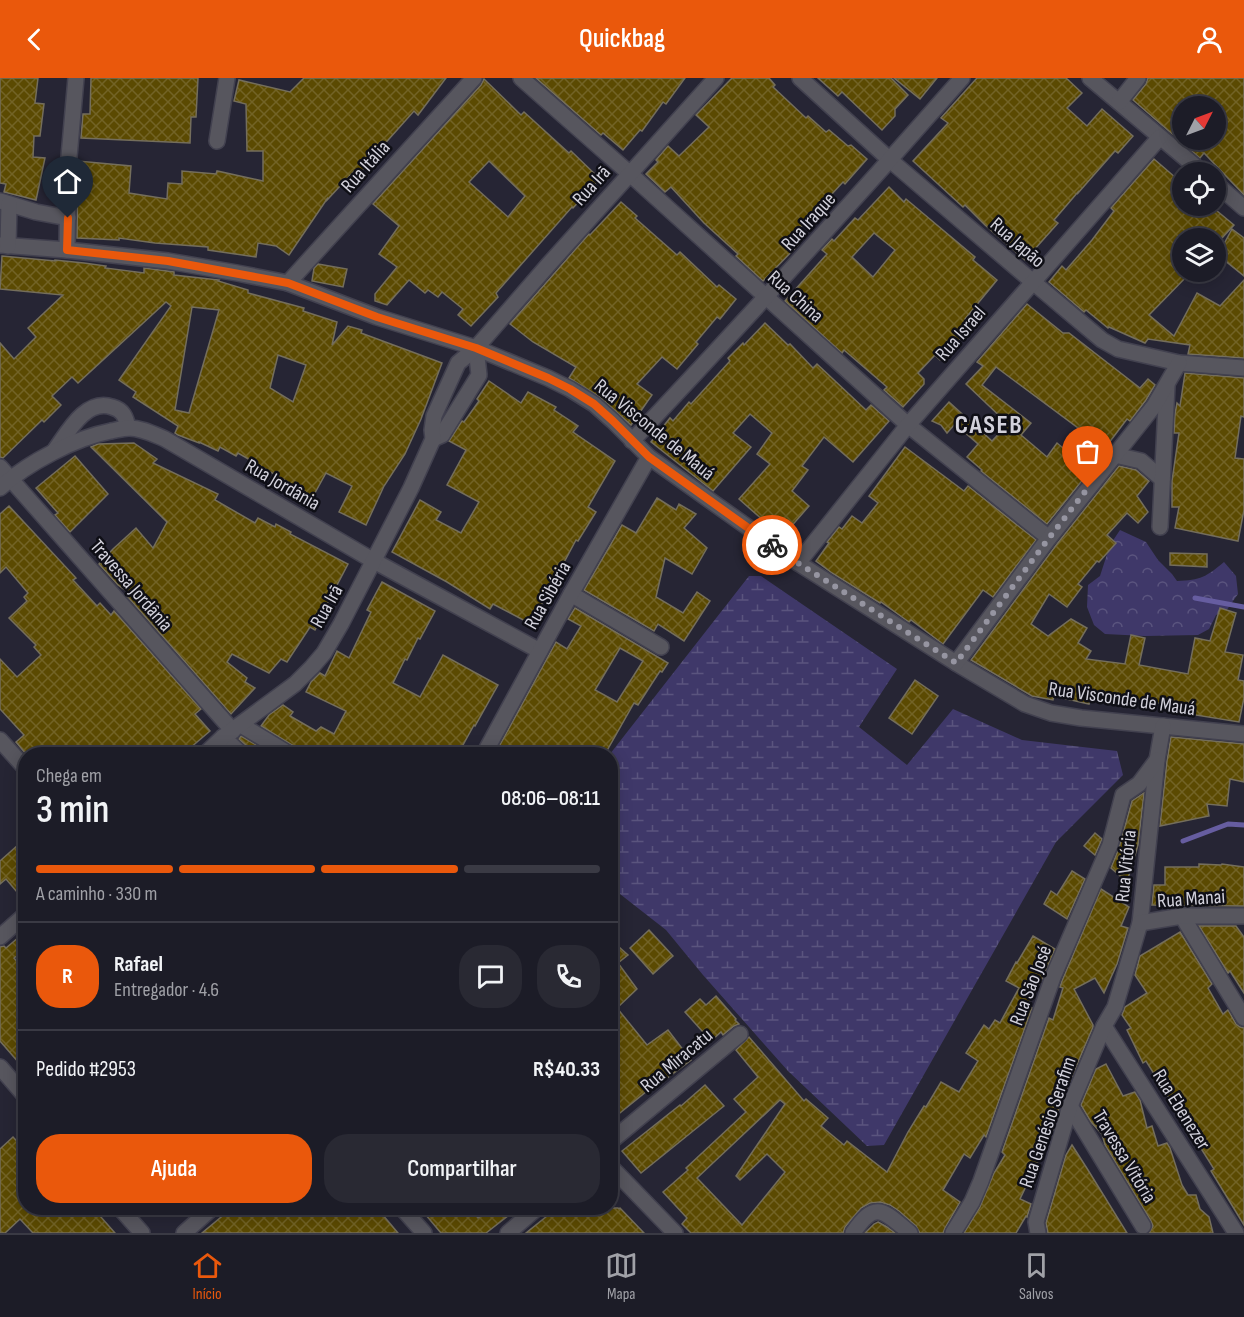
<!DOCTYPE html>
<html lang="pt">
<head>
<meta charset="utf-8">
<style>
  body { margin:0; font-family:"Sofia Sans Condensed",sans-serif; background:#292933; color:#f1f3f6; height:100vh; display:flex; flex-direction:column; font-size:22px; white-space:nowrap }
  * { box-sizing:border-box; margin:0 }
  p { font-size:20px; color:#a0a1a7 }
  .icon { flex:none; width:33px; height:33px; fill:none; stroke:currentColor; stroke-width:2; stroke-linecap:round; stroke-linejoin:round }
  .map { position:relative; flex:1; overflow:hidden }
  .side { position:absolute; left:18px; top:669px; width:600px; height:468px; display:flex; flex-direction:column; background:#1c1c27; border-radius:24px; box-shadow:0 3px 15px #0003,0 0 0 2px #3a3a44 }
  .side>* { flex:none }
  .needle { width:39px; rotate:48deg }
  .fabs { position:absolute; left:1172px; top:18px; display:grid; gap:12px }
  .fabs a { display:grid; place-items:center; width:54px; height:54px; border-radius:50%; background:#1c1c27; box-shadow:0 3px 15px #0003,0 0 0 2px #3a3a44; font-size:30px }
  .pin { position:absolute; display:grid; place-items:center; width:51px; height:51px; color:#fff; margin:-62px -26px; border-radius:50% 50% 50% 0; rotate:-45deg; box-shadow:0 0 6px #0007 }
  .pin .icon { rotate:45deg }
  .courier { position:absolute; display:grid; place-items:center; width:60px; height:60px; margin:-30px; border:4px solid #ea580c; border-radius:50%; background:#fff; color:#222; box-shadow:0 2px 8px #0007 }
  .summary em { font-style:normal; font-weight:600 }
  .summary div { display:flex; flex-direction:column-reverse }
  .summary { display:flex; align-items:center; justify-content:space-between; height:102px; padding:0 18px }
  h1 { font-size:39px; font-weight:600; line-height:45px }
  .bar { display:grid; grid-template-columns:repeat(4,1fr); gap:9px 6px; align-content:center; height:72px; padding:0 18px }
  .bar i { height:8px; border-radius:4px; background:#3a3a44 }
  .bar .on { background:#ea580c }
  .bar p { grid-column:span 4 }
  .line { display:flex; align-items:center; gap:15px; padding:0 18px; border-top:2px solid #3a3a44 }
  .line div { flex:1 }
  .round { display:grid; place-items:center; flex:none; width:63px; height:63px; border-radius:24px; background:#292933 }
  .primary-button { display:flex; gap:12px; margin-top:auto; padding:12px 18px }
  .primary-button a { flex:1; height:69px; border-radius:24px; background:#ea580c; color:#fff; font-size:24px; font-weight:600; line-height:69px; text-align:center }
  .primary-button a+a { background:#292933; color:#f1f3f6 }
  header { display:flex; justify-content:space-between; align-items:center; height:78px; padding:0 18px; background:#ea580c; color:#fff; font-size:27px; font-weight:600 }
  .menu { display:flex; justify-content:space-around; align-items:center; height:84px; border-top:2px solid #3a3a44; background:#1c1c27; font-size:16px; color:#a0a1a7 }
  .menu a { display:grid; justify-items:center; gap:3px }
  .menu .on { color:#ea580c }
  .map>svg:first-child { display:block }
</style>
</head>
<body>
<header><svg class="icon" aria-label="back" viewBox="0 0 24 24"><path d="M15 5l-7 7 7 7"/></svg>Quickbag<svg class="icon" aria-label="person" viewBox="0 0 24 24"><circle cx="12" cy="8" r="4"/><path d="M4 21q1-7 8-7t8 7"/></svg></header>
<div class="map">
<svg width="1244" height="1155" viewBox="0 0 1244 1155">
  <defs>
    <pattern id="forest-crowns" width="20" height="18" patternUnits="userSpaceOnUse" patternTransform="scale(1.5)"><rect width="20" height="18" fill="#3f3869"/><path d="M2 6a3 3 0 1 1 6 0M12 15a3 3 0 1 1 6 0" fill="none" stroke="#5a547e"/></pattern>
    <pattern id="wetland-marsh" width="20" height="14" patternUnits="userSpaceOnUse" patternTransform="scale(1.5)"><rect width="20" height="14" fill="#3f3869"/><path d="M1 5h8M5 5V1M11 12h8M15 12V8" fill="none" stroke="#5a547e"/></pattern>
    <pattern id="building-cross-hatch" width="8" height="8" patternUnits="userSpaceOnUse" patternTransform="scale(1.5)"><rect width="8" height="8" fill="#5b4a02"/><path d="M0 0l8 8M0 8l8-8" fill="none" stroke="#726326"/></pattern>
  </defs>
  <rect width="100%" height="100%" fill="#262534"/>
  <path fill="url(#forest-crowns)" d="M1120 452 1146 464 1158 482 1172 496 1177 503C1201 502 1206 499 1224 484L1236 498 1238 516 1226 533 1216 537 1209 551 1198 557 1145 558 1105 556 1094 547 1087 529 1088 507 1100 498 1110 467Z"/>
  <path fill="url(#wetland-marsh)" d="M749 498H761L897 591 859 649 907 687 953 631 1022 662 1117 673 1123 697 1056 764 884 1067 867 1068 788 993 703 897 666 852 611 809 610 676Z"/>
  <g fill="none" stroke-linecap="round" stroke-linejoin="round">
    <g stroke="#665da0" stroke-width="5">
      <path d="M1195 520 1244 529"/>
      <path d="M1183 763 1228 746 1244 747"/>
    </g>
  </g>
  <g fill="url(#building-cross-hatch)" stroke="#746e5c" stroke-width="1.5" fill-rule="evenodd">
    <path d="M0 0H38L35 25 44 26 40 58H34L33 79 45 80 36 122 4 114 6 106 0 105Z"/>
    <path d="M91 0H198L196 39H191L190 65 81 60 83 36H90Z"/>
    <path d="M304 0H446L418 37 414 33 372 80 359 97 354 93 327 122V121L289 177 276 168 258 165 256 179 208 172V169L155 165 119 160V162L77 160 78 83 131 88 129 115 167 121 168 105 182 106V93L216 96 217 93 263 103V73H247L246 26 234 23 239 2 290 14Z"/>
    <path d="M536 0H685L666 26 663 24 642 53 640 52 623 72 603 55 601 57Z"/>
    <path d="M732 0H769L775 7 773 9 806 40 808 38 826 54 829 52 848 68 851 67 867 81 845 106 843 104 792 159 799 166 763 203 736 178 738 176 704 145 671 109 665 114 646 96 658 84 656 82 668 68 679 78 709 49 696 37Z"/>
    <path d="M818 0H891L908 17 895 31V38L882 52 842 14 838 18Z"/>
    <path d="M894 0H937L920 21Z"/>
    <path d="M977 0H1066L1082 15 1067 30 1087 48 1102 31 1133 58 1118 75 1115 73 1078 115V114L1054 142 1058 145 1025 182 985 147 965 127 963 129 913 83 948 45 941 40Z"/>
    <path d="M1148 0H1244V117L1204 75 1200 80 1133 22 1146 6ZM1182 28H1215V62H1182Z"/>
    <path d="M484 1 521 37 524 34 569 75 571 73 600 101 573 130 572 129 496 215 498 219 471 248 458 237 463 231 442 214 438 219 428 212 425 215 409 202 387 227 375 223V216L397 189 379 176 399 148 373 126 481 7ZM489 83 525 118 508 139 469 104Z"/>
    <path d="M1154 81 1176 100 1173 103 1182 110V128H1211L1234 147 1222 160H1182V194H1191L1149 237 1174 258 1197 215 1220 228 1244 202V280L1188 276 1190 267 1148 261 1145 265 1109 249 1108 250 1086 232 1084 234 1049 204 1062 188 1066 192 1092 162 1114 133 1111 130Z"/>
    <path d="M889 109 904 124 906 121 975 179 973 182 997 202 965 241 972 248 940 282 935 277 918 295 924 301V306L903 329 884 312 887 309 844 272 842 275 785 223 827 176 822 172 832 161 834 163 855 140 858 142ZM874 155 895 172 873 199 852 179Z"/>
    <path d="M621 124 637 138 635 140 677 177 680 174 717 209 719 207 736 221 720 241 717 239 696 264 698 266 677 291 662 279 637 306 652 317 631 347 600 319 569 300 576 289 533 264 510 246 589 156 590 157Z"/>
    <path d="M1232 151 1244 160V198L1218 177Z"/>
    <path d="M2 178 55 183V182L84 185 106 188 105 190 144 195V190L167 193 174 194V197L219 202 218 203 248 212V215L304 230 303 233 337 244 332 267 348 248 362 252 361 255 442 285 421 341 405 376 384 408 366 447 339 434 352 408 326 395 311 422 286 407 288 404 238 375 236 378 220 369 218 373 199 364V365L178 357 175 355 178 348 133 319 136 314 119 302 171 228 166 224 78 305 72 299 52 318 61 327 44 344 42 342 3 380 0 379V265L14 281 36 259 28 250 63 217 0 211ZM192 229 219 232 189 335 175 332ZM278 277 306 287 293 324 270 310Z"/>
    <path d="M318 186 347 191 343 209 312 203 314 190Z"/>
    <path d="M1027 226 1063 255H1069L1140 310 1148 301 1155 307 1146 322 1130 343 1127 341 1108 366 1110 368 1047 446 981 393 982 392 967 379 978 366 955 346 947 355 941 347 932 343 949 324 992 363 1008 346 966 306 983 288 977 284ZM996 289 1078 350 1063 370 1057 365 1047 379 1021 357 1031 345 982 307Z"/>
    <path d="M765 245 788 267 790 266 813 290 817 286 866 332 871 327 889 343 853 384 824 359 802 388 808 392 792 413 809 428 782 459 739 421 770 386 757 376 772 355 750 336 733 355 751 369 713 413 651 364 670 340 673 343 689 324 691 326 730 283 728 280 743 265 744 267Z"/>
    <path d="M1185 295 1244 300V339L1241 338 1235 380 1244 381V432L1238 463 1175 450 1179 429H1172V403L1179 355H1174L1175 336 1177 325 1180 328Z"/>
    <path d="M489 303 521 325 528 314 556 329 554 332 578 348 573 354 615 383 588 429 596 434 578 463 576 462 531 546 493 526 490 531 447 504 392 474 420 422 441 434 436 442 461 455 479 424 447 407 466 372 449 363 462 343 464 344 479 323 477 321Z"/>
    <path d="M134 365 157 381 153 385 218 416 215 422 255 445 258 440 275 449 276 446 291 454 290 456 348 486 325 530 326 531 315 552 310 549 287 584 281 581 269 595 232 576 227 584 247 600 245 604 255 610 231 636 127 518 129 515 118 507 99 486 113 471 136 450 153 470 167 444 91 369 98 366Z"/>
    <path d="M905 369 964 413 968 408 1036 462 993 519 983 512 943 566 911 542 909 544 881 524 880 525 832 495 816 483 829 465 827 464 839 449 842 451 852 438 862 445 878 425 869 418Z"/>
    <path d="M75 378 108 416 70 454 55 437 58 435 36 410Z"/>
    <path d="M1119 388 1136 392 1149 403 1137 418 1148 434 1138 445 1127 435 1107 457 1116 465 1099 484 1097 483 1078 506 1082 509 1067 529 1049 516 1031 546 1048 558 1071 541 1087 550 1078 565 1091 573 1086 581 1125 586 1131 557 1145 560 1139 587 1188 596 1195 560 1210 563 1220 530 1236 535 1225 574 1243 577 1238 602 1244 603V620L1239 644 1183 635 1184 630 1137 621V623L1091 618 1089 626 1054 618 1053 622 1032 618 971 582 1057 466Z"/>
    <path d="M657 420 676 432 679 426 696 436 684 450 707 470 692 496 665 480 656 519 683 535 697 514 710 523 684 563 658 546 654 553 584 512 622 447 636 455Z"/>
    <path d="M9 428 76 500 73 502 97 528 100 525 111 537 114 533 201 631 195 636 210 653 183 676H26L16 664 24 657 0 631V581L17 599 41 577 34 569 36 567 9 540 27 523 24 519 28 515 6 489 0 495V436Z"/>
    <path d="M1170 475 1207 476V489L1170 487Z"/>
    <path d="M382 504 435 533 420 561 418 560 407 582 405 581 393 605 420 619 443 577 498 607 475 648 474 647 458 676H299L298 672 294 668 261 648 269 637 283 627 293 634 290 638 316 653 321 649 334 656 346 633 306 614 311 604 320 595 325 598 337 573 349 580 371 534 367 532Z"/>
    <path d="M575 530 668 585 662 594 660 593 638 627 634 625 605 676H495L556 564 567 571 581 548 568 541ZM620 570 643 583 617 624 595 612Z"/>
    <path d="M915 602 938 618 912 656 889 640Z"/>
    <path d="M241 658 271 676H251L248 669 239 661Z"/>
    <path d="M1171 659 1244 666V704L1230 701 1227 728 1207 726 1209 738 1160 748 1167 683Z"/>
    <path d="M1144 715 1138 767 1127 804 1111 790 1119 770 1132 723Z"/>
    <path d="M1095 755 1102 761 1095 777 1084 768Z"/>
    <path d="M26 760V807L17 814 6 801 0 806V783Z"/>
    <path d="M1199 786 1221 787 1222 786 1244 789V828L1152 827 1154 807H1165V789H1199Z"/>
    <path d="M1072 793 1085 801 1067 841 1044 826 1051 813 1057 817Z"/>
    <path d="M1101 811 1129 829 1121 848 1128 850 1117 886 1104 915 1095 900 1074 911 1093 947V949L1061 1024 1053 1052 1020 1121 1031 1126 1027 1139 1026 1138 1016 1155H964L980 1129 994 1095 1005 1077 1002 1074 1049 940 1053 942 1063 910 1060 909 1062 903Z"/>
    <path d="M1199 848H1236L1244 859V915L1230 893 1228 895Z"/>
    <path d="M649 852 673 878 653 896 630 870Z"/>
    <path d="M26 853V871L14 880 26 894V993L0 963V869L4 868 6 870Z"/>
    <path d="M1180 854 1212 906 1208 910 1223 936 1228 932 1236 946 1240 949 1244 950V1147L1211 1093 1214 1091 1146 983 1143 985 1127 952 1131 950 1122 937 1125 929 1147 915 1135 897 1140 878Z"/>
    <path d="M1033 858 1055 871 1042 901 1027 928 1032 930 986 1059 984 1057 970 1080 964 1076 943 1112 960 1124 945 1150 943 1155H920L916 1148 899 1133 890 1127 880 1124 870 1125 861 1130 845 1149 843 1155H691L682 1146 687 1140 663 1114 688 1092 686 1090 746 1034 734 1021 758 999 736 972 749 959 804 1023 806 1021 828 1040 821 1048 844 1067 847 1063 887 1094 908 1054 924 1028 926 1029 941 1004 959 1014 978 983 966 975 984 947 989 951 995 942 1000 945 1019 910 1006 903 1016 884 1017 885ZM780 1022 785 1026 736 1098 740 1102 767 1076 785 1094 742 1147 697 1100Z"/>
    <path d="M610 861 628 877 618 885 637 911 617 930 647 967 668 952 691 982 663 1003 662 1001 610 1043Z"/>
    <path d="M716 918 736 941 735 942 739 946 734 948 723 957 721 954 711 963 685 934 700 921 706 927Z"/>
    <path d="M1106 986 1123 1018 1135 1014 1140 1022 1147 1050 1152 1048 1158 1068 1167 1065 1170 1070 1182 1107 1188 1117H1196L1200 1131 1209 1139 1213 1155H1149L1153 1148 1151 1143 1105 1067 1102 1056 1091 1044 1081 1027 1096 991Z"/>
    <path d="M705 1007 724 1028 641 1095 622 1073 680 1027 681 1028Z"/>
    <path d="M13 1059 26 1073V1097L19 1103 26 1110V1130H93L115 1155H33L20 1141 5 1155H0V1071Z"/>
    <path d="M1072 1067 1088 1092 1127 1155H1048L1046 1145 1066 1077Z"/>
    <path d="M232 1130H377L398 1155H202Z"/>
    <path d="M420 1130H470L478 1140 491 1130H518L486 1155H441Z"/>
    <path d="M557 1130H618L619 1131 620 1130 644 1155H526Z"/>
    <path d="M878 1144 887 1149 895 1155H865L874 1146Z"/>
  </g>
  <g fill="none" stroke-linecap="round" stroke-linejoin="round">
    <defs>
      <g id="minor">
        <path d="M521 0 629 95 908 347 1049 460"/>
        <path d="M800 0 890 82 1033 204 1102 262 1118 271 1179 285 1244 290"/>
        <path d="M1090 0 1202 94"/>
        <path d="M1119 24 1138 0"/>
        <path d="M217 63 227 0"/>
        <path d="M1215 105 1244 130"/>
        <path d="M0 123 36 134 68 140"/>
        <path d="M0 167 67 172 168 183 237 195 288 205 377 239 476 270 548 300 570 311 594 326 613 343 649 379 798 485 956 585 1025 626 1051 635 1081 640 1244 656"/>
        <path d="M8 168 9 126"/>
        <path d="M67 172 68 90 76 0"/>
        <path d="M288 205 474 0"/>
        <path d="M433 361 442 357 479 297 476 270"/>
        <path d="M632 363C744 244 854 123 962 0"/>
        <path d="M55 372C68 354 86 320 112 329 123 332 126 339 128 350"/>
        <path d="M1115 377 1141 383 1162 401"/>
        <path d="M0 389 233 653"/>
        <path d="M0 410C27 385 75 360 111 353 117 352 123 350 129 350 142 350 153 356 165 361L374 483 540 573"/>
        <path d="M1160 449 1167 308"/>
        <path d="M798 485 908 347 1160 59"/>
        <path d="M571 516 661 569"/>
        <path d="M956 585 1049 460 1154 328 1179 285"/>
        <path d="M241 647 289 676"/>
        <path d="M1163 648 1157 682 1140 845 1115 929 1104 948 1236 1155"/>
        <path d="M223 659 241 676"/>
        <path d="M0 662 26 691"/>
        <path d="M205 676 223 659 295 606 312 589 324 575 341 546 411 410 433 361 432 352 434 338 458 285 476 270 549 186 716 0"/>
        <path d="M484 676 571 516 649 379"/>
        <path d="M1182 838 1244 940"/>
        <path d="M1140 845 1182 838H1244"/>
        <path d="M0 859 26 836"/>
        <path d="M0 989 26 1019"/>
        <path d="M1070 1028 1143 1148"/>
        <path d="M610 1064 740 956"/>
        <path d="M610 1088 675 1155"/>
        <path d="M120 1130 142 1155"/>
        <path d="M402 1130 424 1155"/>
        <path d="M184 1155 212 1130"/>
        <path d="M508 1155 537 1130"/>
        <path d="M853 1155C876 1121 883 1133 910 1155"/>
        <path d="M953 1155 972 1124 981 1103 1053 899 1110 767 1123 717 1139 706 1157 682"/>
        <path d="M1038 1155 1036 1144 1070 1028 1104 948"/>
      </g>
    </defs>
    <use href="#minor" stroke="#42414f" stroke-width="18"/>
    <use href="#minor" stroke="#57565e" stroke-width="15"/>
  </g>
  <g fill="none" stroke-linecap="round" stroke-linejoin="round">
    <path stroke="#9695a1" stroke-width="6" stroke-dasharray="0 10.8" d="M772 467 798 485 956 585 1049 460 1088 410"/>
    <path stroke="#ea580c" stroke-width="8" d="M68 140 67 172 168 183 288 205 377 239 476 270 548 300 570 311 594 326 613 343 649 379 772 467"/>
  </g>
  <g text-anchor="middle" stroke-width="5" stroke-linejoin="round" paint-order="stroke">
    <g font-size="20" fill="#d2d1db" stroke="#0f0f16">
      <text transform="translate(365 88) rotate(-48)" y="7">Rua Itália</text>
      <text transform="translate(591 107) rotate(-48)" y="7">Rua Irã</text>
      <text transform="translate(808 143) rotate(-48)" y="7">Rua Iraque</text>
      <text transform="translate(1018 164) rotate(41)" y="7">Rua Japão</text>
      <text transform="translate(796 218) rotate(42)" y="7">Rua China</text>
      <text transform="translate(960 255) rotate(-49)" y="7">Rua Israel</text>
      <text transform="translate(655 351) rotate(39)" y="7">Rua Visconde de Mauá</text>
      <text transform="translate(283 406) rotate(30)" y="7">Rua Jordânia</text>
      <text transform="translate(132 507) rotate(49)" y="7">Travessa Jordânia</text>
      <text transform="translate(547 517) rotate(-61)" y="7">Rua Sibéria</text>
      <text transform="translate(326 528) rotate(-61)" y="7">Rua Irã</text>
      <text transform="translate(1122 620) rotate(8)" y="7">Rua Visconde de Mauá</text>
      <text transform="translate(1125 788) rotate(-84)" y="7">Rua Vitória</text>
      <text transform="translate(1191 820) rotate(-4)" y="7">Rua Manai</text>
      <text transform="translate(1030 907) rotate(-69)" y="7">Rua São José</text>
      <text transform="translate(676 982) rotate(-40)" y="7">Rua Miracatu</text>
      <text transform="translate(1182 1031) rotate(58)" y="7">Rua Ebenezer</text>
      <text transform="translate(1047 1044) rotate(-71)" y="7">Rua Genésio Serafim</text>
      <text transform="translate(1125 1078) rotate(59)" y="7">Travessa Vitória</text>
    </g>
    <g font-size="26" font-weight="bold" letter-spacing="1.5" fill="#d2d1db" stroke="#0f0f16">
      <text x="989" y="355">CASEB</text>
    </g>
  </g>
</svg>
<div class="fabs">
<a><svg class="needle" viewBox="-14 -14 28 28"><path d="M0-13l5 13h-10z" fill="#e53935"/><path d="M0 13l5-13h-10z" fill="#a0a1a7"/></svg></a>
<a><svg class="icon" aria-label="locate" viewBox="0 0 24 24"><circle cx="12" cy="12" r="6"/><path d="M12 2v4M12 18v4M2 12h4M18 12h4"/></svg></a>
<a><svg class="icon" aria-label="layers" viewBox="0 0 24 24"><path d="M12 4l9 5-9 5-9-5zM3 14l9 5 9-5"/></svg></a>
</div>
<div class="pin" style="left:1088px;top:410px;background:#ea580c"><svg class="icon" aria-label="bag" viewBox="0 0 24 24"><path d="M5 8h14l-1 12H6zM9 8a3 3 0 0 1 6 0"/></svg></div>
<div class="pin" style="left:68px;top:140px;background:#1f2937"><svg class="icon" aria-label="home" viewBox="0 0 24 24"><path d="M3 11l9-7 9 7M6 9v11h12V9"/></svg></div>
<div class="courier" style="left:772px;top:467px"><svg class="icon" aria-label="bike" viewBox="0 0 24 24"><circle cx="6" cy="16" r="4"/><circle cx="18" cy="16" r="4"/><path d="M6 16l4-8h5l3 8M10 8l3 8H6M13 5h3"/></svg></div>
<section class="side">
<div class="summary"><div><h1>3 min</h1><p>Chega em</p></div><em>08:06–08:11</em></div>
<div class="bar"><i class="on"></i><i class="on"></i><i class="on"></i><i></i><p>A caminho · 330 m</p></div>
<div class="line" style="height:108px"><b class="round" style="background:#ea580c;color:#fff">R</b><div><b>Rafael</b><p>Entregador · 4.6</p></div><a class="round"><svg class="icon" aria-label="chat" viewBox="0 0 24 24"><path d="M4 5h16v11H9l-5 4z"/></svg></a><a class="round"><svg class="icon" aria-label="phone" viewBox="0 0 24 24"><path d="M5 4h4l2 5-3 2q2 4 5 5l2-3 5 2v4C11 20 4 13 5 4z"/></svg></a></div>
<div class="line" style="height:78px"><div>Pedido #2953</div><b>R$40.33</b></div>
<div class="primary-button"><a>Ajuda</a><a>Compartilhar</a></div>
</section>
</div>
<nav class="menu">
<a class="on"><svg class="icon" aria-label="home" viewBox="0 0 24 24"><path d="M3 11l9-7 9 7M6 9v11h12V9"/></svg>Início</a>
<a><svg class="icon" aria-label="map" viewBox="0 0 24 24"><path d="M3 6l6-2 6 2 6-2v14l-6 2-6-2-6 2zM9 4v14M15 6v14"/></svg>Mapa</a>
<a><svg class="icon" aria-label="saved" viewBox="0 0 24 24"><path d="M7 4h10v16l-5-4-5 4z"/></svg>Salvos</a>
</nav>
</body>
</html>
